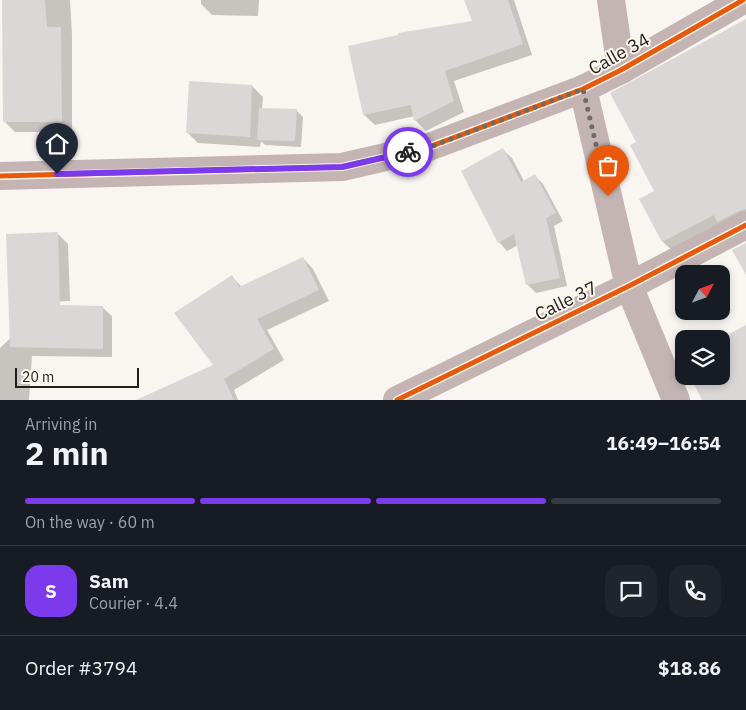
<!DOCTYPE html>
<html lang="en">
<head>
<meta charset="utf-8">
<style>
  body { margin:0; font-family:"IBM Plex Sans",sans-serif; background:#20242c; color:#f1f3f6; height:100vh; display:flex; flex-direction:column; font-size:19px; white-space:nowrap }
  * { box-sizing:border-box; margin:0 }
  p { font-size:16px; color:#9ea1a6 }
  .icon { flex:none; width:28px; height:28px; fill:none; stroke:currentColor; stroke-width:2; stroke-linecap:round; stroke-linejoin:round }
  .map { position:relative; height:400px; overflow:hidden }
  .sheet { display:flex; flex-direction:column; background:#171b24; flex:1 }
  .sheet>* { flex:none }
  .needle { width:32px; rotate:49deg }
  .tools { position:absolute; left:675px; top:265px; display:grid; gap:10px }
  .tools a { display:grid; place-items:center; width:55px; height:55px; border-radius:10px; background:#171b24; box-shadow:0 2px 8px #0003; font-size:25px }
  .scale { position:absolute; left:15px; bottom:12px; width:124px; box-sizing:border-box; padding-left:5px; border:2px solid #22201c; border-top:0; font-size:14px; line-height:18px; white-space:nowrap; color:#22201c; -webkit-text-stroke:4px #fdf6ec; paint-order:stroke }
  .pin { position:absolute; display:grid; place-items:center; width:42px; height:42px; color:#fff; margin:-51px -21px; border-radius:50% 50% 50% 0; rotate:-45deg; box-shadow:0 0 5px #0007 }
  .pin .icon { rotate:45deg }
  .courier { position:absolute; display:grid; place-items:center; width:50px; height:50px; margin:-25px; border:4px solid #7c3aed; border-radius:50%; background:#fff; color:#222; box-shadow:0 1px 6px #0007 }
  .headline em { font-style:normal; font-weight:700 }
  .headline div { display:flex; flex-direction:column-reverse }
  .headline { display:flex; align-items:center; justify-content:space-between; height:85px; padding:0 25px }
  h1 { font-size:32px; font-weight:700; line-height:38px }
  .bar { display:grid; grid-template-columns:repeat(4,1fr); gap:8px 5px; align-content:center; height:60px; padding:0 25px }
  .bar i { height:6px; border-radius:4px; background:#363941 }
  .bar .selected { background:#7c3aed }
  .bar p { grid-column:span 4 }
  .line { display:flex; align-items:center; gap:12px; padding:0 25px; border-top:1px solid #363941 }
  .line div { flex:1 }
  .round { display:grid; place-items:center; flex:none; width:52px; height:52px; border-radius:15px; background:#20242c }
  .map>svg:first-child { display:block }
</style>
</head>
<body>
<div class="map">
<svg width="746" height="400" viewBox="0 0 746 400">
  <rect width="100%" height="100%" fill="#f9f5f0"/>
  <g fill="#0003">
    <path d="M4 0H70L72 35V132H15L4 121Z"/>
    <path d="M201 0H259L258 16 212 15 201 4Z"/>
    <path d="M466 0H514L532 55 454 81 464 112 426 131 415 120V116L375 125 364 115 473 22Z"/>
    <path d="M746 21V225L675 253 663 242 641 199 656 191 637 143Z"/>
    <path d="M252 86 263 97 262 109 297 111 303 117 301 147 265 145 261 141 260 147 198 143 187 132Z"/>
    <path d="M503 150 512 158 524 181 535 176 543 184 563 221 554 226 567 286 536 293 527 284 518 245 507 251 499 242Z"/>
    <path d="M58 234 68 244 70 301 20 303Z"/>
    <path d="M303 258 313 269 329 301 267 330 284 360 234 390 238 400H171L223 376 232 277 242 287Z"/>
    <path d="M44 306 102 307 112 316V357L32 356 29 400H0V348Z"/>
  </g>
  <g fill="#dbd7d6">
    <path d="M2 0H45L47 27H61L62 122H3Z"/>
    <path d="M464 0H508L523 44 445 71 454 101 414 121 411 105 363 115 348 46 398 35V33L472 21Z"/>
    <path d="M746 19V209L739 211 717 222 714 215 662 242 639 199 654 191 630 145 636 142 610 93Z"/>
    <path d="M189 81 252 85 250 137 186 133Z"/>
    <path d="M259 108 297 109 295 141 257 140Z"/>
    <path d="M503 148 521 182 535 174 556 213 546 218 560 278 526 285 514 234 498 243 461 171Z"/>
    <path d="M58 232 60 305 103 306V349L10 347 6 234Z"/>
    <path d="M746 243V275L732 250Z"/>
    <path d="M303 257 319 290 257 319 274 349 224 379 234 400H136L213 365 174 313 232 275 239 287Z"/>
    <path d="M746 325V400H702L690 376H721V339H720Z"/>
  </g>
  <g fill="none" stroke-linecap="round" stroke-linejoin="round">
    <g stroke="#c5b4b4" stroke-width="28">
      <path d="M611 0 621 70"/>
      <path d="M583 89 629 286 676 400"/>
      <path d="M0 176 342 167 429 147 583 89 621 70 743 0"/>
      <path d="M397 400 629 286 746 225"/>
    </g>
    <defs>
      <g id="cycleway">
        <path d="M0 176 342 167 429 147 583 89 621 70 743 0"/>
        <path d="M397 400 629 286 746 225"/>
      </g>
    </defs>
    <use href="#cycleway" stroke="#fdf6ec" stroke-width="8"/>
    <use href="#cycleway" stroke="#e8590c" stroke-width="5"/>
  </g>
  <g fill="none" stroke-linecap="round" stroke-linejoin="round">
    <path stroke="#6d6b66" stroke-width="5" stroke-dasharray="0 9" d="M408 152 430 147 583 89 608 196"/>
    <path stroke="#7c3aed" stroke-width="6" d="M57 174 342 167 408 152"/>
  </g>
  <g text-anchor="middle" stroke-width="4" stroke-linejoin="round" paint-order="stroke">
    <g font-size="18" fill="#22201c" stroke="#fdf6ec">
      <text transform="translate(619 54) rotate(-29)" y="6">Calle 34</text>
      <text transform="translate(566 301) rotate(-26)" y="6">Calle 37</text>
    </g>
  </g>
</svg>
<div class="tools">
<a><svg class="needle" viewBox="-14 -14 28 28"><path d="M0-13l5 13h-10z" fill="#e53935"/><path d="M0 13l5-13h-10z" fill="#9ea1a6"/></svg></a>
<a><svg class="icon" aria-label="layers" viewBox="0 0 24 24"><path d="M12 4l9 5-9 5-9-5zM3 14l9 5 9-5"/></svg></a>
</div>
<div class="scale">20 m</div>
<div class="pin" style="left:608px;top:196px;background:#ea580c"><svg class="icon" aria-label="bag" viewBox="0 0 24 24"><path d="M5 8h14l-1 12H6zM9 8a3 3 0 0 1 6 0"/></svg></div>
<div class="pin" style="left:57px;top:174px;background:#1f2937"><svg class="icon" aria-label="home" viewBox="0 0 24 24"><path d="M3 11l9-7 9 7M6 9v11h12V9"/></svg></div>
<div class="courier" style="left:408px;top:152px"><svg class="icon" aria-label="bike" viewBox="0 0 24 24"><circle cx="6" cy="16" r="4"/><circle cx="18" cy="16" r="4"/><path d="M6 16l4-8h5l3 8M10 8l3 8H6M13 5h3"/></svg></div>
</div>
<section class="sheet">
<div class="headline"><div><h1>2 min</h1><p>Arriving in</p></div><em>16:49–16:54</em></div>
<div class="bar"><i class="selected"></i><i class="selected"></i><i class="selected"></i><i></i><p>On the way · 60 m</p></div>
<div class="line" style="height:90px"><b class="round" style="background:#7c3aed;color:#fff">S</b><div><b>Sam</b><p>Courier · 4.4</p></div><a class="round"><svg class="icon" aria-label="chat" viewBox="0 0 24 24"><path d="M4 5h16v11H9l-5 4z"/></svg></a><a class="round"><svg class="icon" aria-label="phone" viewBox="0 0 24 24"><path d="M5 4h4l2 5-3 2q2 4 5 5l2-3 5 2v4C11 20 4 13 5 4z"/></svg></a></div>
<div class="line" style="height:65px"><div>Order #3794</div><b>$18.86</b></div>
</section>
</body>
</html>
